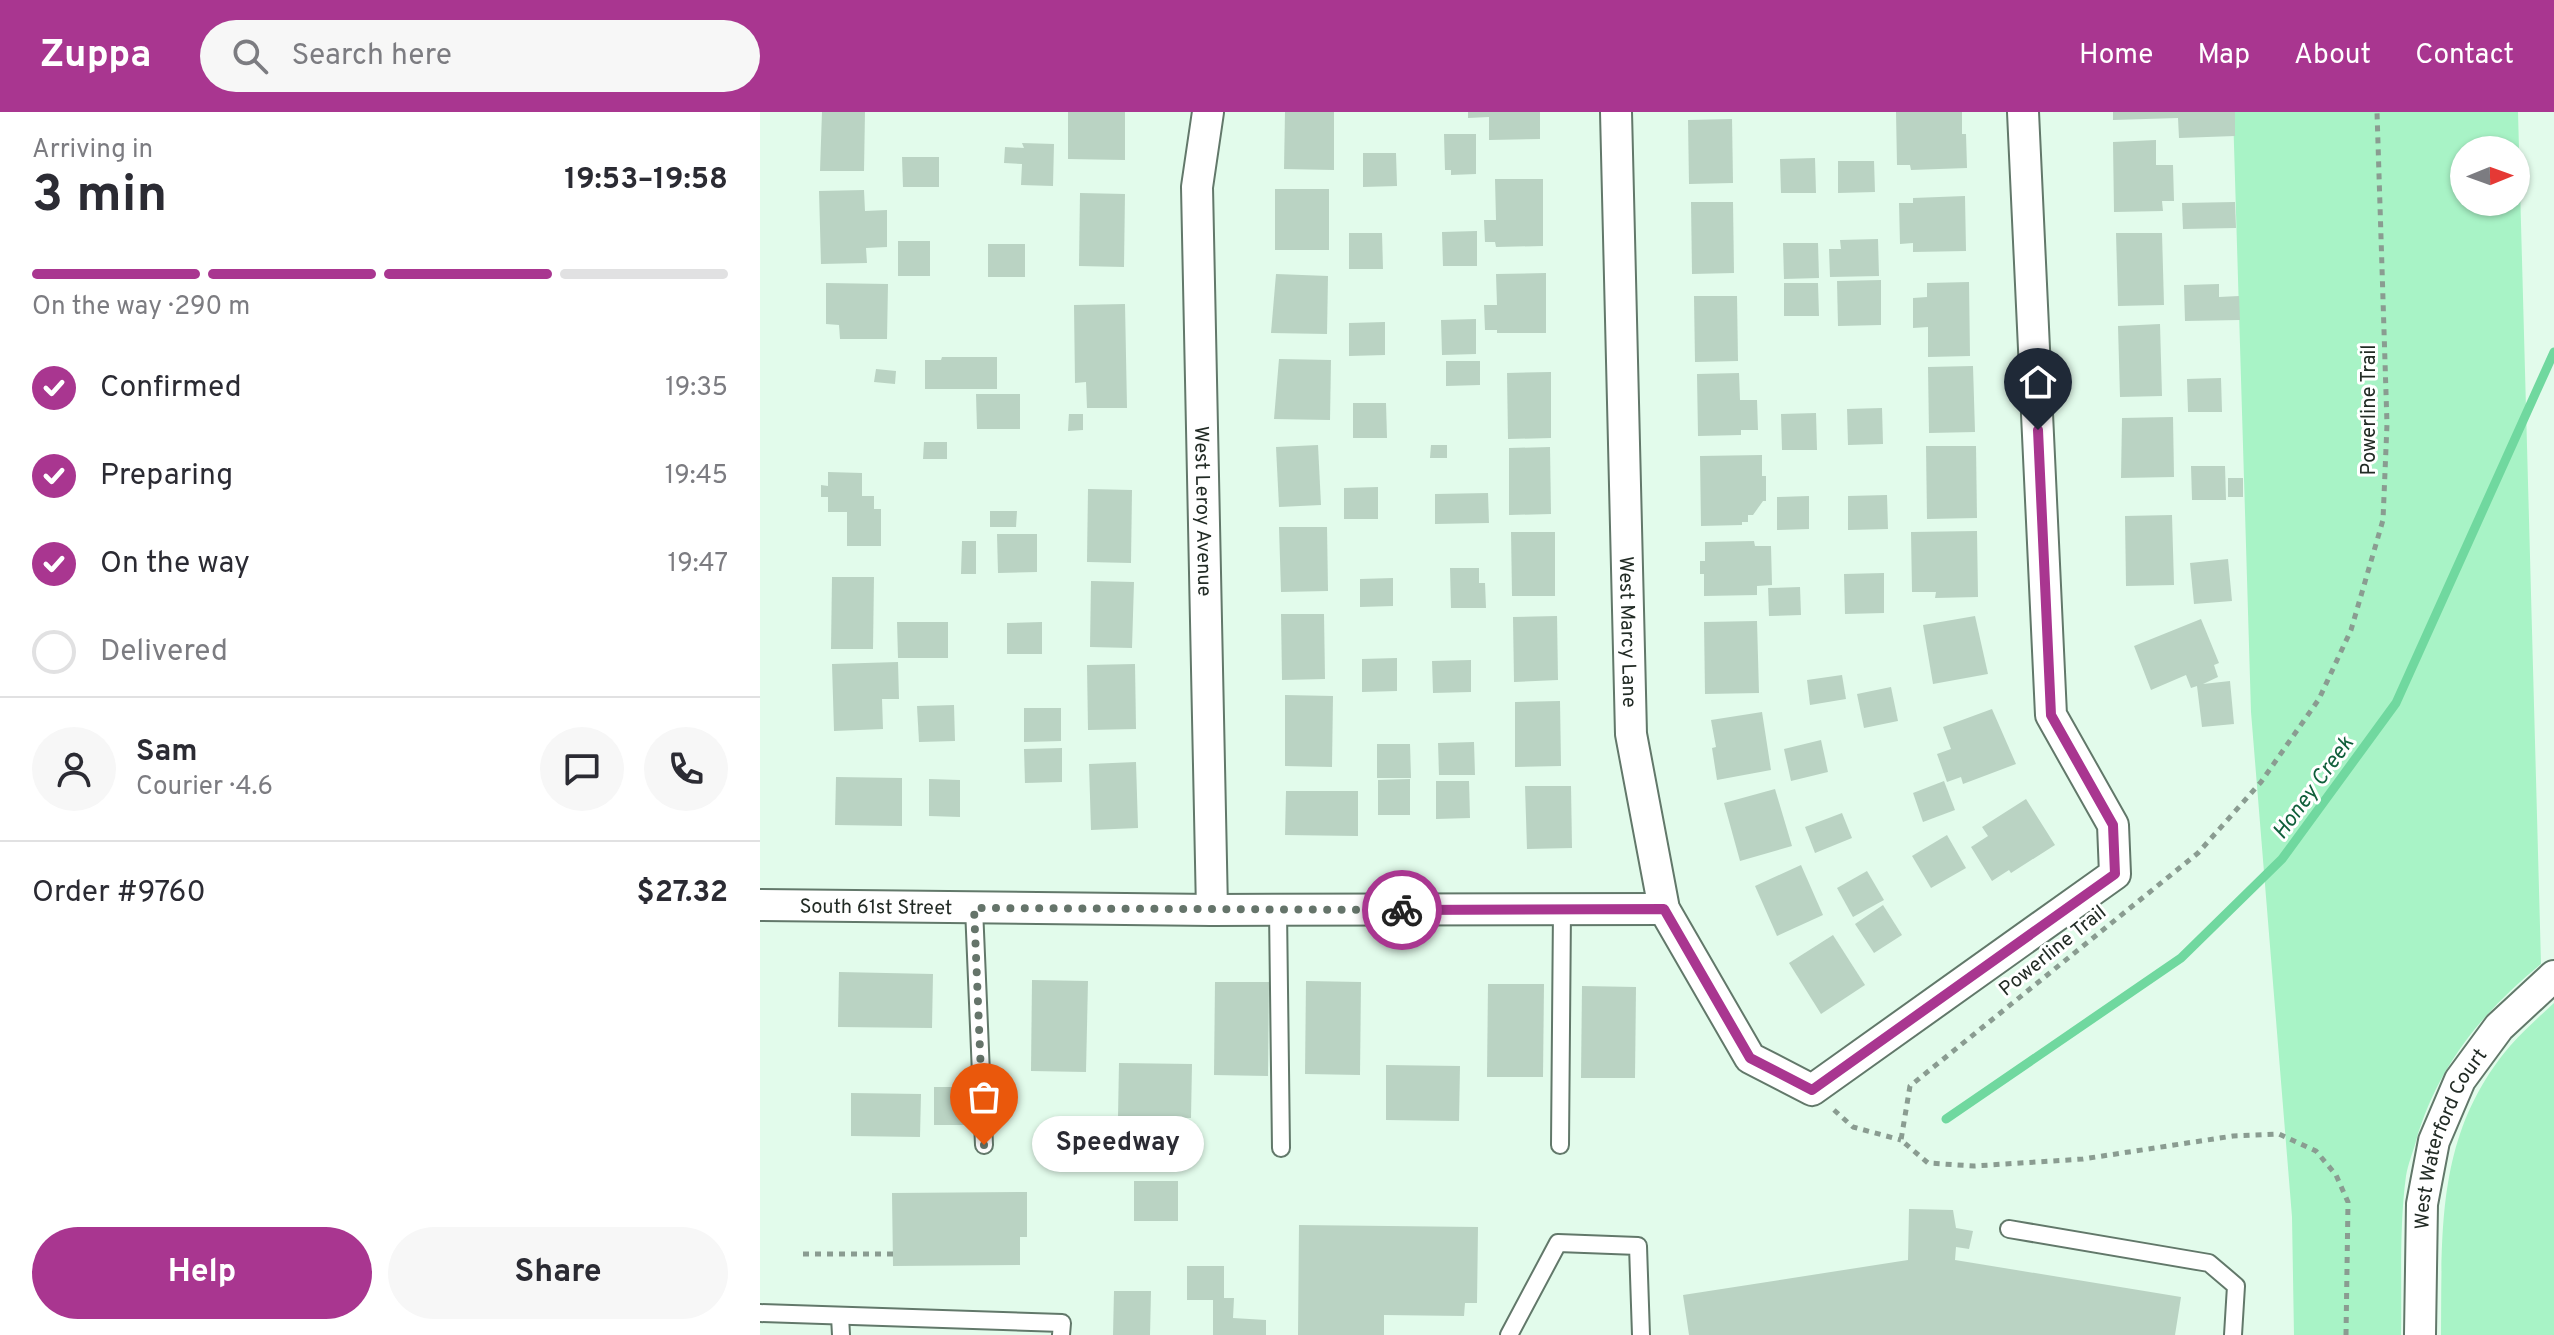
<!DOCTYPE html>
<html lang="en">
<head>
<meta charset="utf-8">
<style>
  body { margin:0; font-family:Overpass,sans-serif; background:#f7f7f7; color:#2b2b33; height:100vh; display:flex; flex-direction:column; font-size:30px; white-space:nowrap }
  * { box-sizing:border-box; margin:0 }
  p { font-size:26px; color:#7c7c81 }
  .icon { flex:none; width:44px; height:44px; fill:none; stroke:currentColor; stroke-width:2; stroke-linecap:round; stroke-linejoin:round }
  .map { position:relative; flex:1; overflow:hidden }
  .drawer { display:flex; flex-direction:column; background:#fff; width:760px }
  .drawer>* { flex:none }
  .needle { width:52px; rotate:89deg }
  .tools { position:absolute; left:1690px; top:24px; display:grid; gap:16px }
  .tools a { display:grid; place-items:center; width:80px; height:80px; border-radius:50%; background:#fff; box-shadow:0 2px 6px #0004; font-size:40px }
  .pin { position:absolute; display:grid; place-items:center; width:68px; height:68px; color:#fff; margin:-82px -34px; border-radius:50% 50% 50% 0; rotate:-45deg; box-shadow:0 0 8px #0007 }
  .pin .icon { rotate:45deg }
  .courier { position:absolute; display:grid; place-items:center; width:80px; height:80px; margin:-40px; border:6px solid #a93690; border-radius:50%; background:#fff; color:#222; box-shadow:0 2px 10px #0007 }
  .bubble { position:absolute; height:56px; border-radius:28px; background:#fff; box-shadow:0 2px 6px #0004; font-size:26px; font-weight:700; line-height:56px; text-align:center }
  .overview em { font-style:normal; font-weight:700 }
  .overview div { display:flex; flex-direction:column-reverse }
  .overview { display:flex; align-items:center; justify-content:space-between; height:136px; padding:0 32px }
  h1 { font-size:52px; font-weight:700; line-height:60px }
  .bar { display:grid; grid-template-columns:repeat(4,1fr); gap:12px 8px; align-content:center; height:96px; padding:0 32px }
  .bar i { height:10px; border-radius:6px; background:#e1e1e2 }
  .bar .on { background:#a93690 }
  .bar p { grid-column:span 4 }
  .line { display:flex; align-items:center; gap:20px; padding:0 32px; border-top:2px solid #e1e1e2 }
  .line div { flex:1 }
  .round { display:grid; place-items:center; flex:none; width:84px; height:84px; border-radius:42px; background:#f7f7f7 }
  ol { padding:0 32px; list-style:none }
  li { display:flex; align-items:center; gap:24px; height:88px }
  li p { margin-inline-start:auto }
  li .icon { padding:8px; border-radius:50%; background:#a93690; color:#fff; stroke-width:4 }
  li:last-child { color:#7c7c81 }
  li i { width:44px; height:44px; border:4px solid #e1e1e2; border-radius:50% }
  .primary-button { display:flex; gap:16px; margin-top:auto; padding:16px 32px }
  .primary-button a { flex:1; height:92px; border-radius:48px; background:#a93690; color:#fff; font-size:32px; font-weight:700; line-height:92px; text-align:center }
  .primary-button a+a { background:#f7f7f7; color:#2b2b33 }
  header { display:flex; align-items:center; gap:48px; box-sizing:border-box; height:112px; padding:0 40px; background:#a93690; color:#fff }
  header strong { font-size:38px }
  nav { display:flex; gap:44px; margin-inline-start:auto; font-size:28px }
  .search { width:560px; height:72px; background:#f7f7f7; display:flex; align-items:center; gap:20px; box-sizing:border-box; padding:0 28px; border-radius:44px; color:#7c7c81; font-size:30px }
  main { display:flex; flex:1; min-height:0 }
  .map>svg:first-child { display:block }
</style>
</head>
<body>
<header>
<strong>Zuppa</strong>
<div class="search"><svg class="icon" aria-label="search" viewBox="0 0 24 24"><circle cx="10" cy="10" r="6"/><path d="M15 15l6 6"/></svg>Search here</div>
<nav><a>Home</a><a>Map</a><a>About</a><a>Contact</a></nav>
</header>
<main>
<section class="drawer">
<div class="overview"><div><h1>3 min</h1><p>Arriving in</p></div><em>19:53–19:58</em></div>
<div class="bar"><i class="on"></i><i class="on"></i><i class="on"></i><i></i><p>On the way · 290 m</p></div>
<ol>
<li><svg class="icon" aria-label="check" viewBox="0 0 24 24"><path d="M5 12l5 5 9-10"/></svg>Confirmed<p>19:35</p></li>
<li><svg class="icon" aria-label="check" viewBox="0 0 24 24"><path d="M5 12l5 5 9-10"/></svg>Preparing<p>19:45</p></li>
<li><svg class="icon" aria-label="check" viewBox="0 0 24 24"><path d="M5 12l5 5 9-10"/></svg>On the way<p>19:47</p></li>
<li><i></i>Delivered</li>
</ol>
<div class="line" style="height:144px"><a class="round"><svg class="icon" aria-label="person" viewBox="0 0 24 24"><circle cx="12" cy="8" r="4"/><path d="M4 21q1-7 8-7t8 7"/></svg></a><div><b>Sam</b><p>Courier · 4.6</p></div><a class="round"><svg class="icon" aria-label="chat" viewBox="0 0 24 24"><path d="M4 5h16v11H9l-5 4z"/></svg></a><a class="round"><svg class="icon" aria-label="phone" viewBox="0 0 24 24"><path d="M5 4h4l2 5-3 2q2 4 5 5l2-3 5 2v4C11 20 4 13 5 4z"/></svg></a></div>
<div class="line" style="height:104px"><div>Order #9760</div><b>$27.32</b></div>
<div class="primary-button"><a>Help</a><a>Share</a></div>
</section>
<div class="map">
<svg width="1794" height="1223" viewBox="0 0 1794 1223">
  <rect width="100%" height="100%" fill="#e2fbeb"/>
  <g fill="#a8f3c6" fill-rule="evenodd">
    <path d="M1473 0H1758L1781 852C1723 899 1677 955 1656 1029 1653 1040 1648 1052 1646 1064 1639 1116 1642 1170 1641 1223H1534L1532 1105 1491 600ZM1704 38H1756V90H1704Z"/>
    <path d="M1794 891V1223H1681C1682 1116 1676 1021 1750 934 1764 918 1779 905 1794 891Z"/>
  </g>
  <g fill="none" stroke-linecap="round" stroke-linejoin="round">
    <path stroke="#70d89f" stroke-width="9" d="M1186 1007 1421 846 1522 747 1636 591 1794 240"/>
  </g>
  <g fill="#bad3c3">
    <path d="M62 0H105L104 59H60Z"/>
    <path d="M308 0H365V48L308 47Z"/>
    <path d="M525 0H574V58L524 57Z"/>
    <path d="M708 0H780V27L729 28V5L708 6Z"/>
    <path d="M1136 0H1202V22H1206L1207 56 1151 58 1150 53H1137Z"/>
    <path d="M1353 0H1475V24L1419 26 1418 6 1353 8Z"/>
    <path d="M972 7 973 71 929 72 928 8Z"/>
    <path d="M684 22H716V62L691 63V58H685Z"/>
    <path d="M1396 28V53H1413L1414 89H1402L1403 99 1354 100 1353 30Z"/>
    <path d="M262 31 294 32 293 74 261 73 262 52 244 51 245 35 264 36Z"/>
    <path d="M603 41H636L637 74 603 75Z"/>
    <path d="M142 45H179V75H143Z"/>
    <path d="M1055 46 1056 81H1021L1020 47Z"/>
    <path d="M1078 49H1114L1115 80 1078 81Z"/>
    <path d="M735 67H783V134L736 135 735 130H725L724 108H736Z"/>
    <rect x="515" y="77" width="54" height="61"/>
    <path d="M104 78 105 99 127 98V135L106 136 107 151 61 152 59 79Z"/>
    <path d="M320 81 365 82 364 155 319 154Z"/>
    <path d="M1205 84 1206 139 1153 140V131L1140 132 1139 91H1153V86Z"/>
    <path d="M931 90H973L974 161 932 162Z"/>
    <path d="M1475 90 1476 116 1423 117 1422 91Z"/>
    <path d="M717 119V154H683L682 120Z"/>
    <path d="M589 121H622L623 157H589Z"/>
    <path d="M1356 121H1402L1404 193 1358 194Z"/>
    <path d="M1118 127 1119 164 1070 165 1069 137H1081L1080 128Z"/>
    <rect x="138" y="129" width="32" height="35"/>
    <path d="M1023 131H1058L1059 166 1024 167Z"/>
    <rect x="228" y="132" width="37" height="33"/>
    <path d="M786 161V221H737V218H725L724 193H737L736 162Z"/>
    <path d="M516 162 568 164 567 222 511 221Z"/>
    <path d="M1121 168V213L1078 214 1077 169Z"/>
    <path d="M1209 170 1210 244 1168 245V215L1153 216V186L1167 185V171Z"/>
    <path d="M66 171 128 172 127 227H80L79 213 66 212Z"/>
    <path d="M1024 171H1058L1059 204H1024Z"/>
    <path d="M1459 172V185L1479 184 1480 208 1425 209 1424 173Z"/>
    <path d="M934 184H977L978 249 935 250Z"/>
    <path d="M365 192 367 296H327L326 270 315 271 314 193Z"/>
    <path d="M716 207V242L682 243 681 208Z"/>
    <path d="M625 210V243L589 244V211Z"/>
    <path d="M1400 212 1402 284 1360 285 1358 214Z"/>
    <path d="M182 245H237V277H165V248H181Z"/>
    <path d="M519 247 571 248 570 308 514 307Z"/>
    <path d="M686 249H720V273L686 274Z"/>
    <path d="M1213 254 1215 320 1169 321 1168 255Z"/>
    <path d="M116 257 136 259 135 272 114 270Z"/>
    <path d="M791 260V326L748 327 747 261Z"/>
    <path d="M979 261 980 288H997L998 318H981V323L938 324 937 262Z"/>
    <path d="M1461 266 1462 300H1428L1427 267Z"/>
    <path d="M216 282H260V317H217Z"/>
    <path d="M593 291H626L627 326H593Z"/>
    <path d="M1122 296 1123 332 1088 333 1087 297Z"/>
    <path d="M1056 301 1057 338H1022L1021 302Z"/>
    <path d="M309 302H323V318L308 319Z"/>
    <path d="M1413 305 1414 365 1361 366 1362 306Z"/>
    <path d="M164 330H187V347H163Z"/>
    <path d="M558 333 561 393 519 395 516 335Z"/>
    <path d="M671 333H687V346H670Z"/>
    <path d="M1166 334H1216L1217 406 1167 407Z"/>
    <path d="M790 335 791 402 749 403V336Z"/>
    <path d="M1002 343V364H1006V389H1003L993 403H988V410H982V413L941 414 940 344Z"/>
    <path d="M1431 354H1465L1466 388H1432Z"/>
    <path d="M68 360 102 361V384H114V397H121V434H87V400H68V385H61V373L68 374Z"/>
    <rect x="1468" y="366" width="15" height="19"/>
    <path d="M618 375V407H584V376Z"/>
    <path d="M328 377 372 378 371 451 327 450Z"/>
    <path d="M728 381 729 411 675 412V382Z"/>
    <path d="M1127 383 1128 417 1088 418V384Z"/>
    <path d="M1049 384V417L1017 418V385Z"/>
    <path d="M230 399H257L256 415H230Z"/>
    <path d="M1412 403 1414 473 1366 474 1365 404Z"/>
    <path d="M519 415H567L568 479 521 480Z"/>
    <path d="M1217 419 1218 485 1175 486 1176 480H1152L1151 420Z"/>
    <path d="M751 420H795V484H752Z"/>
    <path d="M237 422H277V460L238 461Z"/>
    <path d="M202 429H216V462H201Z"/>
    <path d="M994 429 995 434H1011L1012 473 997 474V483L944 484V462H940V449H945V430Z"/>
    <path d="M1468 447 1472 489 1434 492 1430 451Z"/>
    <path d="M690 456H719V471H725L726 496H691Z"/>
    <path d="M1124 461V501L1085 502 1084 462Z"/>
    <path d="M72 465H114L113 537H71Z"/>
    <path d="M633 466V494L600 495V467Z"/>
    <path d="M331 469 374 470 372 536 330 535Z"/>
    <path d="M1040 475 1041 503 1009 504 1008 476Z"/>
    <path d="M521 502H564L565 567 522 568Z"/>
    <path d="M797 504 798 568 754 570 753 505Z"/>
    <path d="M1215 504 1228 562 1173 572 1163 513Z"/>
    <path d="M1441 507 1459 551 1454 553 1458 565 1443 572 1470 569 1474 612 1442 615 1437 574 1431 576 1426 563 1391 578 1374 534Z"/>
    <path d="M997 509 999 581 945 582 944 510Z"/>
    <path d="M137 510H188V546H138Z"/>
    <path d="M282 510V542H247V511Z"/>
    <path d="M637 546V579L602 580V547Z"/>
    <path d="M711 548V580L673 581 672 549Z"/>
    <path d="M138 550 139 587H122L123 617 74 619 72 552Z"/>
    <path d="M375 552 376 617 328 618 327 553Z"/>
    <path d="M1082 563 1086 587 1050 593 1047 568Z"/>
    <path d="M1131 575 1138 609 1104 616 1097 582Z"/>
    <path d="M525 583 573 584 572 655 525 654Z"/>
    <path d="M800 589 801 654 755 655V590Z"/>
    <path d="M194 593 195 629 159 630 157 594Z"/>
    <path d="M264 596H301V629L264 630Z"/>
    <path d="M1232 597 1256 652 1203 672 1201 665 1187 670 1177 642 1191 637 1183 615Z"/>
    <path d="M1002 600 1011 658 957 668 952 636 956 635 951 608Z"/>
    <path d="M1061 628 1068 660 1031 669 1024 637Z"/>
    <path d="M714 630 715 663H679L678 631Z"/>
    <path d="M617 632H650L651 666H617Z"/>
    <path d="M302 636V670L265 671 264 637Z"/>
    <path d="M376 650 378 716 331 718 329 652Z"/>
    <path d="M76 665 142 666V714L75 713Z"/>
    <path d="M169 667 200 668V705L169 704Z"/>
    <path d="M650 667V703H618V668Z"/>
    <path d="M676 669H709L710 706 676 707Z"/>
    <path d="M1184 669 1195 698 1163 710 1153 681Z"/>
    <path d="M765 674H811L812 736 767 737Z"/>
    <path d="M1015 677 1032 734 980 749 964 691Z"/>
    <path d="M526 679H598V724L525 723Z"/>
    <path d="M1266 687 1295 733 1251 761 1249 758 1232 769 1211 735 1228 724 1222 715Z"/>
    <path d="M1082 701 1092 726 1055 741 1045 715Z"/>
    <path d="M1187 723 1206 756 1171 776 1152 744Z"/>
    <path d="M1041 753 1063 803 1017 824 995 774Z"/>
    <path d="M1107 759 1124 788 1093 805 1077 776Z"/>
    <path d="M1123 793 1142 823 1114 841 1095 812Z"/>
    <path d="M1073 823 1105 873 1061 902 1029 851Z"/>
    <path d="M79 860 173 862 172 916 78 915Z"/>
    <path d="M272 868 328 869 326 960 271 959Z"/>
    <path d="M546 869 601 870 600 963 545 962Z"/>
    <path d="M455 870H509L508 964 454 963Z"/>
    <path d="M728 872H784L783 965H727Z"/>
    <path d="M822 874 876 875 875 966H821Z"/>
    <path d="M359 951 432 952 431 1006 358 1005Z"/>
    <path d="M626 953 700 954 699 1009 626 1008Z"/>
    <path d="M174 975H211L210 1013H174Z"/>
    <path d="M91 981 161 982 160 1025 91 1024Z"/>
    <path d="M390 1045H407V1058L390 1057Z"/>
    <rect x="374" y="1069" width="44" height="40"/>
    <path d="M267 1080V1125H260V1153L133 1154 132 1081Z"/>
    <path d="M1149 1097 1193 1098 1196 1116 1213 1119 1209 1137 1196 1135 1195 1148 1421 1185 1415 1223H929L923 1183 1148 1148Z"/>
    <path d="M539 1113 718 1115 717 1191H705L704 1204 624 1203V1223H538Z"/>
    <path d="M427 1154H464V1186H474L473 1206 506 1208V1223H453V1188H427Z"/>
    <path d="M354 1179H391L390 1223H353Z"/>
  </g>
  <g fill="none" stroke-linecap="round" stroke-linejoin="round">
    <defs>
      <g id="lane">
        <path d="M214 796 224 1033"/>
        <path d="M518 798 521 1036"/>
        <path d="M800 1033 802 797"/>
        <path d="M1249 1117 1449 1151 1476 1174 1473 1223"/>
        <path d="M0 1201 302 1211 301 1223"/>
        <path d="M80 1204 81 1223"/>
        <path d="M749 1223 798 1131 878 1134 881 1223"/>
      </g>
      <g id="street">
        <path id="s1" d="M448 0 437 75 452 798"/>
        <path id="s2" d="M856 0 871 622 904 797 990 946 1052 978 1355 762 1353 713 1291 603 1263 0"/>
        <path id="s3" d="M0 793 452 798 904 797"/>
        <path id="s4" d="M1660 1223 1662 1092 1674 1029 1700 968 1739 915 1794 864"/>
      </g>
    </defs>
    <use href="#lane" stroke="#62786a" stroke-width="20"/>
    <use href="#street" stroke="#62786a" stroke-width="34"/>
    <g stroke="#8a9c91" stroke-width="5" stroke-dasharray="6 6" stroke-linecap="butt">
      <path d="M1074 998 1093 1015 1141 1028"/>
      <path d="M43 1142H133"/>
      <path d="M1586 1223 1588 1090 1576 1063 1556 1039 1519 1022 1473 1024 1323 1047 1214 1054 1168 1051 1141 1028 1150 974 1438 741 1501 670 1559 587 1591 518 1623 408 1627 312 1617 0"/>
    </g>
    <use href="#lane" stroke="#fff" stroke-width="16"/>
    <use href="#street" stroke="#fff" stroke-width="30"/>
  </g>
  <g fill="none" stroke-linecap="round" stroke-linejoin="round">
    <path stroke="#65746a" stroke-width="8" stroke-dasharray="0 14.4" d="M224 1033 214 796 642 798"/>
    <path stroke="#a93690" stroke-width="10" d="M642 798 904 797 990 946 1052 978 1355 762 1353 713 1291 603 1278 318"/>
  </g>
  <g text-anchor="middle" stroke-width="6" stroke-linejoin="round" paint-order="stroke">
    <g font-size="20" fill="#222b25" stroke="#fff">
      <text transform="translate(1608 298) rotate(-90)" y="7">Powerline Trail</text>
      <text dy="7" stroke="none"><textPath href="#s1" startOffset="400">West Leroy Avenue</textPath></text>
      <text dy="7" stroke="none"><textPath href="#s2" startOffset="520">West Marcy Lane</textPath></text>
      <text dy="7" stroke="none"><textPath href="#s3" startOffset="116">South 61st Street</textPath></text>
      <text transform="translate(1292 838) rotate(-39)" y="7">Powerline Trail</text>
      <text dy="7" stroke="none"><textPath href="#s4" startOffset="202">West Waterford Court</textPath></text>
    </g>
    <g font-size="22" font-style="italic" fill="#105f3b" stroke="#fff">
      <text transform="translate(1552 675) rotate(-54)" y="8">Honey Creek</text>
    </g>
  </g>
</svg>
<div class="tools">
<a><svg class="needle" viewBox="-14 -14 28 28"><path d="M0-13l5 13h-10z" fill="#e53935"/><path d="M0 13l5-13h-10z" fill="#7c7c81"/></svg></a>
</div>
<div class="pin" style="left:224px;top:1033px;background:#ea580c"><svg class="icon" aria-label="bag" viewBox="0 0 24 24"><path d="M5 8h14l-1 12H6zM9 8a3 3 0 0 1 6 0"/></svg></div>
<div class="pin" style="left:1278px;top:318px;background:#1f2937"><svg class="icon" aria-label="home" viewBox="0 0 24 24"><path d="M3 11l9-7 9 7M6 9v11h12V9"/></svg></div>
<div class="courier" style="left:642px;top:798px"><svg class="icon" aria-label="bike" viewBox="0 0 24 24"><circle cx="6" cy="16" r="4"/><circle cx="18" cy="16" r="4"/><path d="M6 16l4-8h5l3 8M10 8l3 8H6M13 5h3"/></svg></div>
<div class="bubble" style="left:272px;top:1004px;width:172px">Speedway</div>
</div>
</main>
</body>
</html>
